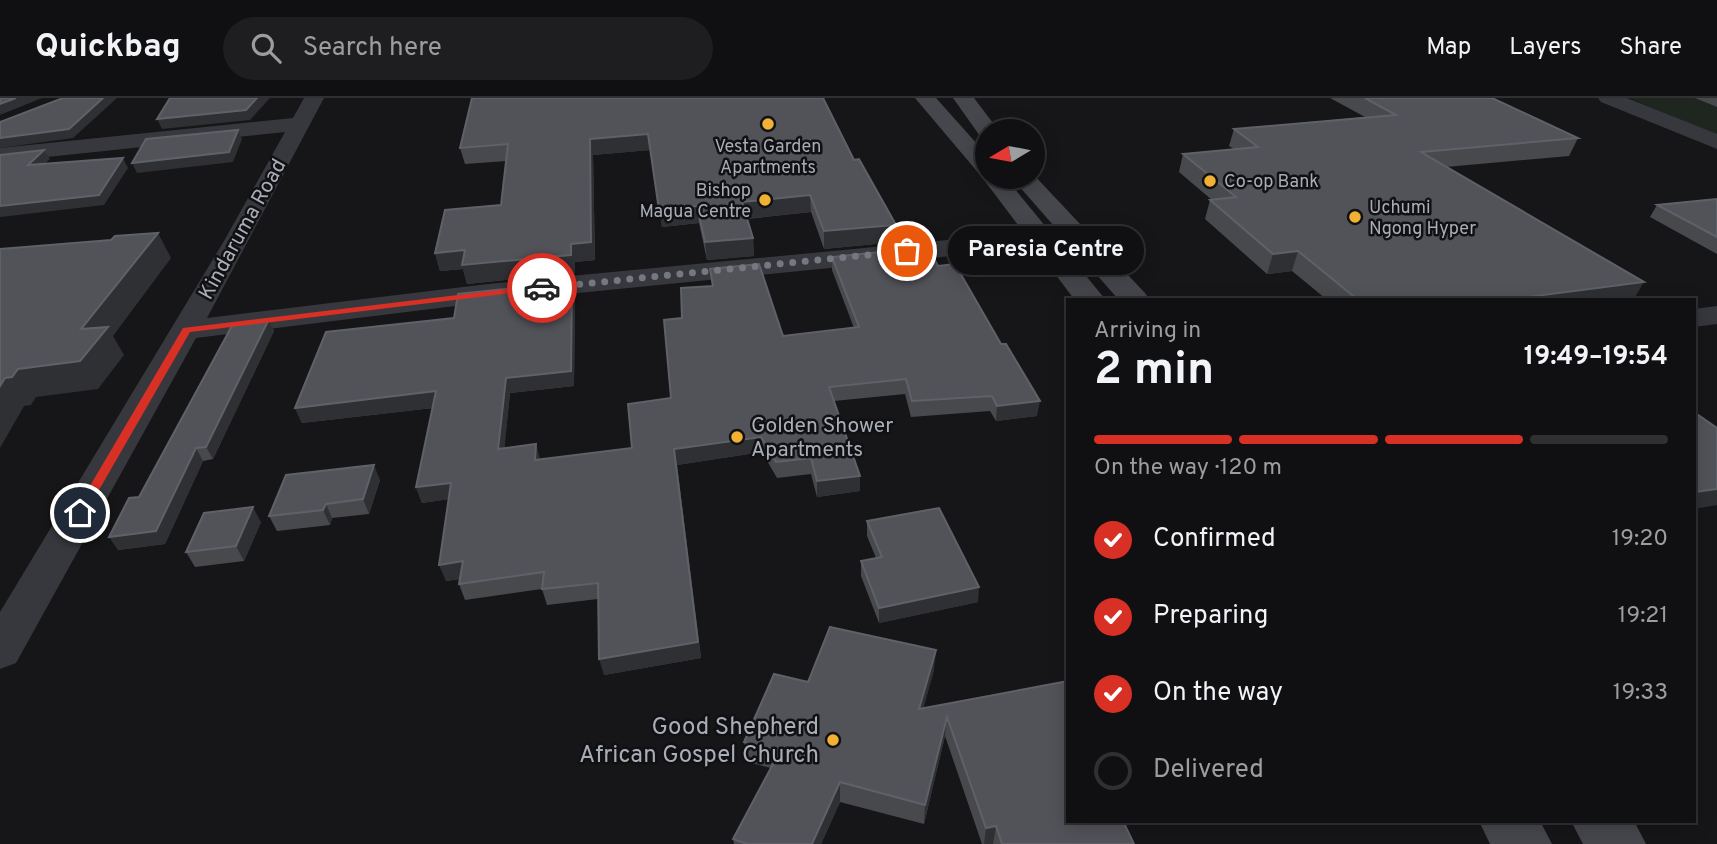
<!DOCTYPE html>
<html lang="en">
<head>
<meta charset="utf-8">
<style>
  body { margin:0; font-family:Overpass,sans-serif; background:#1e1e20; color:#f1f3f6; height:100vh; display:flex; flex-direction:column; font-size:26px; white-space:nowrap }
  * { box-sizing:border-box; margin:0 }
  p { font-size:23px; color:#9c9d9f }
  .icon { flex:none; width:38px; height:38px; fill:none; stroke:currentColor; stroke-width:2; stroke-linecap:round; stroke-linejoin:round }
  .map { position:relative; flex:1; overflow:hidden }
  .panel { position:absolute; left:1066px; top:200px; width:630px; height:525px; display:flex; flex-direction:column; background:#101012; border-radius:0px; box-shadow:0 4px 18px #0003,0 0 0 2px #303032 }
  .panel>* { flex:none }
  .needle { width:46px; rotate:260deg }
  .controls { position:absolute; left:975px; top:21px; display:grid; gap:14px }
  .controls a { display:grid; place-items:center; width:70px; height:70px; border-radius:50%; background:#101012; box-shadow:0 4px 18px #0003,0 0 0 2px #303032; font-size:35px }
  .pin { position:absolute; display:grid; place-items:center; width:60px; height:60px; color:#fff; margin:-30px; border:4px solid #fff; border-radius:50%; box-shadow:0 2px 7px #0007 }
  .courier { position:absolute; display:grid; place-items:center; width:70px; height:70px; margin:-35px; border:5px solid #d93025; border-radius:50%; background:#fff; color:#222; box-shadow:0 2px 9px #0007 }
  .bubble { position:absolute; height:49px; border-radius:24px; background:#101012; box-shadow:0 4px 18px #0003,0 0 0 2px #303032; font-size:23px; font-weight:700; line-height:49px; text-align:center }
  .overview em { font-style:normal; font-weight:700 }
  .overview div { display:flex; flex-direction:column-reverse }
  .overview { display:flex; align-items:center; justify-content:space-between; height:119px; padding:0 28px }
  h1 { font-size:46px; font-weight:700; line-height:52px }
  .bar { display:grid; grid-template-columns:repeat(4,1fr); gap:10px 7px; align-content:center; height:84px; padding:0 28px }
  .bar i { height:9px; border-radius:5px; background:#303032 }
  .bar .current { background:#d93025 }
  .bar p { grid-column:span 4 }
  ol { padding:0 28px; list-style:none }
  li { display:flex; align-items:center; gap:21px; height:77px }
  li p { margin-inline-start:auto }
  li .icon { padding:7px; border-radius:50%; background:#d93025; color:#fff; stroke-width:4 }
  li:last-child { color:#9c9d9f }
  li i { width:38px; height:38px; border:4px solid #303032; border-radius:50% }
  header { display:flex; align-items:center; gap:42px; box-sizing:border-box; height:98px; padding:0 35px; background:#101012; border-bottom:2px solid #303032 }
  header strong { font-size:33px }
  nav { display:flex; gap:38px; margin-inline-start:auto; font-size:24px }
  .search { width:490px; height:63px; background:#1e1e20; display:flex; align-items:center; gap:18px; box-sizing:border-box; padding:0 24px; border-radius:38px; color:#9c9d9f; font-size:26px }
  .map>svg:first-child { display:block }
</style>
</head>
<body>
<header>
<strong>Quickbag</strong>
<div class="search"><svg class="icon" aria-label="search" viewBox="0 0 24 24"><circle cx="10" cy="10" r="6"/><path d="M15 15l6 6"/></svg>Search here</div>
<nav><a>Map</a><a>Layers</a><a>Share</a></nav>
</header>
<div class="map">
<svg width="1717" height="746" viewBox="0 0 1717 746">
  <rect width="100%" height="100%" fill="#161618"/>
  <path fill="#1e261f" d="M1629 0H1717V37Z"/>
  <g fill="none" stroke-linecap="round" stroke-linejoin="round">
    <g fill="#37383d" fill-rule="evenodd">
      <path d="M304 0H324L207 220 488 186 1042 133 1051 135 1055 141 1051 147 1042 149 488 204 196 240 16 565 0 571V514L224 143 285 34 0 64V50L293 20Z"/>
      <path d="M1717 208V226L1694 229V211Z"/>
    </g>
    <path fill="#37383d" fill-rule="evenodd" d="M1598 0H1627L1717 36V51L1601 4Z"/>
    <g fill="#45474d" fill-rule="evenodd">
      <path d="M915 0H936L987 57V79H1005L1105 201H1074L981 78Z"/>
      <path d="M953 0H974L999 33H987V39L980 38Z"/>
      <path d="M1032 75 1145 195 1149 201H1118L1011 79H1032Z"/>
      <path d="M1479 723H1540L1552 746H1490Z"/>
      <path d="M1571 723H1634L1646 746H1583Z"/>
    </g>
  </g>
  <g fill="#47494d">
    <path d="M472 0 854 62 896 127V144L824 151 811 114 747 121 753 140 754 158 707 162 699 125 662 129 650 52 593 57 595 162 575 164V175L467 186 463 171 440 173 435 155 501 107 507 63 465 66 460 50Z"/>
    <path d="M1330 0H1492L1578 40 1569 58 1446 69 1634 201H1326L1292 173 1267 176 1205 121 1210 102H1212L1179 74 1183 56 1234 51 1229 48 1234 31 1365 19Z"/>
    <path d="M1695 0H1717V9Z"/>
    <path d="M1717 101V156L1650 119 1657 107Z"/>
    <path d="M832 159 938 168 1037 318 996 323 990 313 911 319 905 296 834 303 860 378V393L817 399 811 376 777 380 762 354 677 367 701 560 604 577 598 501 547 507 542 491 465 502 459 486 460 481 446 483 449 401 422 405 416 389 433 310 302 325 295 310 454 220 575 198 574 288 510 295 504 350 540 361 632 350 671 300 682 220 712 188 710 171 783 238 854 230 832 172Z"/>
    <path d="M269 221 274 233 213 361 203 363 165 446 118 452 139 399Z"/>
    <path d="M380 382 369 416 332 420 330 427 277 433 269 418Z"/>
    <path d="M867 423 978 504 879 525 861 478V463L876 460 867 438Z"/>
    <path d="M261 424 244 463 195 469 186 454Z"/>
    <path d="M934 572 923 610 1068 583V723L1134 746H982L945 638 924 726 840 704 821 746H734L733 741 771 670 747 664 744 644 808 584Z"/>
  </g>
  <g fill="#2f3033">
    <path d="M16 0H42L0 17V6Z"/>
    <path d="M103 0H117L73 40 0 50V40Z"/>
    <path d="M257 0H270L250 22 162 31 157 21Z"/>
    <path d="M238 32 242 41 233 64 137 75 132 65Z"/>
    <path d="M648 36 650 52 593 57 595 162 575 164V175L467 186 463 171 440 173 435 155 465 152 571 146 590 41Z"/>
    <path d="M44 52 50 61 33 76 28 67Z"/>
    <path d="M123 60 128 70 104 107 0 119V108Z"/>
    <path d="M810 97 811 114 744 121 742 104Z"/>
    <path d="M697 108 699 125 662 129 659 112Z"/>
    <path d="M896 127V144L824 151V133Z"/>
    <path d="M158 135 171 160 113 238 124 257 98 291 36 299 31 307 24 308 0 350V288L5 280 18 271 81 231Z"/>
    <path d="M753 140 754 158 707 162 705 144Z"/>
    <path d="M1298 153 1292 173 1267 176 1273 156Z"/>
    <path d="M572 184 575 198 574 288 510 295 503 366 498 351 506 280Z"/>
    <path d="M1644 184 1634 201H1513Z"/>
    <path d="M269 221 274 233 213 361 206 349Z"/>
    <path d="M436 293 441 309 302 325 295 310Z"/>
    <path d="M1040 303 1037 318 996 323 997 308Z"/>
    <path d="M761 339 762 354 677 367 701 560 604 577 599 561 674 351Z"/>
    <path d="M536 346 540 361 535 362Z"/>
    <path d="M196 350 203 363 165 446 118 452 109 439Z"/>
    <path d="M374 367 380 382 369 416 363 401Z"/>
    <path d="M860 378V393L817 399V383Z"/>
    <path d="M451 385 457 400 422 405 416 389Z"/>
    <path d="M1717 391V407L1694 411V394Z"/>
    <path d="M326 406 332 420 330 427 323 412Z"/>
    <path d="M253 409 261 424 244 463 236 448Z"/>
    <path d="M463 463 469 479 446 483 439 467Z"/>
    <path d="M979 489 978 504 879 525V510Z"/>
    <path d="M936 552 934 572 918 630 919 611Z"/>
    <path d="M947 619 945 638 924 726 925 707Z"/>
    <path d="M840 684V704L821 746H812Z"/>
    <path d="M996 728 993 746H984L986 730Z"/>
  </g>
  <g fill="#525359" stroke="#5f6168" stroke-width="2">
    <path d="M0 0H16L0 6Z"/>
    <path d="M63 0H103L69 31 0 40V24Z"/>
    <path d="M170 0H257L246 12 157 21Z"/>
    <path d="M472 0H823L854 62 859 61 896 127 824 133 810 97 742 104 753 140 705 144 697 108 659 112 648 36 590 41 591 144 571 146V157L462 167 465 152 435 155 445 112 501 107 508 46 460 50Z"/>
    <path d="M1365 0H1492L1578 40 1421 54 1644 184 1513 201H1357L1298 153 1273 156 1210 102 1236 99 1183 56 1258 49 1234 31 1396 17Z"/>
    <path d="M238 32 229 54 132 65 146 41Z"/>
    <path d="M44 52 28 67 123 60 99 97 0 108V57Z"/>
    <path d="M1717 101V139L1657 107Z"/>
    <path d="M158 135 81 231 108 229 80 263 18 271 12 279 5 280 0 288V151L111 142 115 138Z"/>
    <path d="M928 149 938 168 955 166 1001 246H1006L1040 303 997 308 992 298 912 303 906 281 829 289 860 378 817 383 811 360 776 364 761 339 674 351 698 544 599 561 598 485 542 491 544 474 459 486 463 463 439 467 451 385 416 389 436 293 295 310 326 234 454 220 458 196 572 184 571 273 506 280 498 351 536 346 535 362 632 350 628 306 671 300 664 222 682 220 681 190 713 188 710 171 759 166 783 238 859 229 832 159Z"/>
    <path d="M269 221 206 349 196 350 156 433 109 439 129 400 139 399 233 226Z"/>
    <path d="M1694 314 1717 330V391L1694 394Z"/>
    <path d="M374 367 363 401 326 406 323 412 269 418 286 377Z"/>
    <path d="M253 409 236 448 186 454 204 415Z"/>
    <path d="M939 410 979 489 879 510 861 463 882 459 867 423Z"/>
    <path d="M830 529 936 552 919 611 1068 583V723H1123L1134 746H1002L996 728 986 730 947 619 925 707 840 684 812 746H747L733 741 780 653 744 644 774 576 808 584Z"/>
  </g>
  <path fill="#d93025" d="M542 187 545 191 190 234 84 418 74 415 183 230Z"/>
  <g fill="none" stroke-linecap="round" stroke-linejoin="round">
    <path stroke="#757880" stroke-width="7" stroke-dasharray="0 12.6" d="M542 190 907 153"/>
  </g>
  <g fill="#f2b134" stroke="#111113" stroke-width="2.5">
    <circle cx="768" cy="26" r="7"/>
    <circle cx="1210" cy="83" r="7"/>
    <circle cx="765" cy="102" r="7"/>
    <circle cx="1355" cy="119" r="7"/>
    <circle cx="737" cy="339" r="7"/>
    <circle cx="833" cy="642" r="7"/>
  </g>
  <g text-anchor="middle" stroke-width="5" stroke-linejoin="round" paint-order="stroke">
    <g font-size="18" fill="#a8adb8" stroke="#111113" text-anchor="start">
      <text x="768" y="54" text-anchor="middle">Vesta Garden<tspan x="768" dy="21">Apartments</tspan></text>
      <text x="1224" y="89">Co-op Bank</text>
      <text x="751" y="98" text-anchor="end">Bishop<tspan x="751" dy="21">Magua Centre</tspan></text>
      <text x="1369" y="115">Uchumi<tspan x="1369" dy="21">Ngong Hyper</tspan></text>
    </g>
    <g font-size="21" fill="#a8adb8" stroke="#111113">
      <text transform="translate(242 131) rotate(-61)" y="7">Kindaruma Road</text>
    </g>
    <g font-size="21" fill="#a8adb8" stroke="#111113" text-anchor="start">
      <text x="751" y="334">Golden Shower<tspan x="751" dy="24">Apartments</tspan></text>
    </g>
    <g font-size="24" fill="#a8adb8" stroke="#111113" text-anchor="end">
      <text x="819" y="636">Good Shepherd<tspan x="819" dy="28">African Gospel Church</tspan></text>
    </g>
  </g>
</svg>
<div class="controls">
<a><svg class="needle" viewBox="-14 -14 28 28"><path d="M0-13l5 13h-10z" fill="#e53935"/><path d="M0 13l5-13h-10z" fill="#9c9d9f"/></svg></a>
</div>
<div class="pin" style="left:907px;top:153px;background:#ea580c"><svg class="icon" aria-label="bag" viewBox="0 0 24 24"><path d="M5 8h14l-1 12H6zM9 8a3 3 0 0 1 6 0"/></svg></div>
<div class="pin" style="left:80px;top:415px;background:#1f2937"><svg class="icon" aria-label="home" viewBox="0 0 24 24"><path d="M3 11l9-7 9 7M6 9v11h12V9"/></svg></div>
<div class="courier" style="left:542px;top:190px"><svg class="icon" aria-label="car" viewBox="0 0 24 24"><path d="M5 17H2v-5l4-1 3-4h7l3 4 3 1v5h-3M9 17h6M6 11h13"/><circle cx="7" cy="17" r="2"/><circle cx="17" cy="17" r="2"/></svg></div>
<div class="bubble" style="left:948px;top:128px;width:196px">Paresia Centre</div>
<section class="panel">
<div class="overview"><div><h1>2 min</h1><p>Arriving in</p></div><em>19:49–19:54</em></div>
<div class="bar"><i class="current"></i><i class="current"></i><i class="current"></i><i></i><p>On the way · 120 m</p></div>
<ol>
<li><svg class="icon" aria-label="check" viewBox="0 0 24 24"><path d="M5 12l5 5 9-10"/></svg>Confirmed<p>19:20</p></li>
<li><svg class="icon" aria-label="check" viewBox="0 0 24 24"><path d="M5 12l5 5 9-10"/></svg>Preparing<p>19:21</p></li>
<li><svg class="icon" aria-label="check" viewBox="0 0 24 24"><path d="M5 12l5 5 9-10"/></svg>On the way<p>19:33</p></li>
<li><i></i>Delivered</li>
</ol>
</section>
</div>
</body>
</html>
